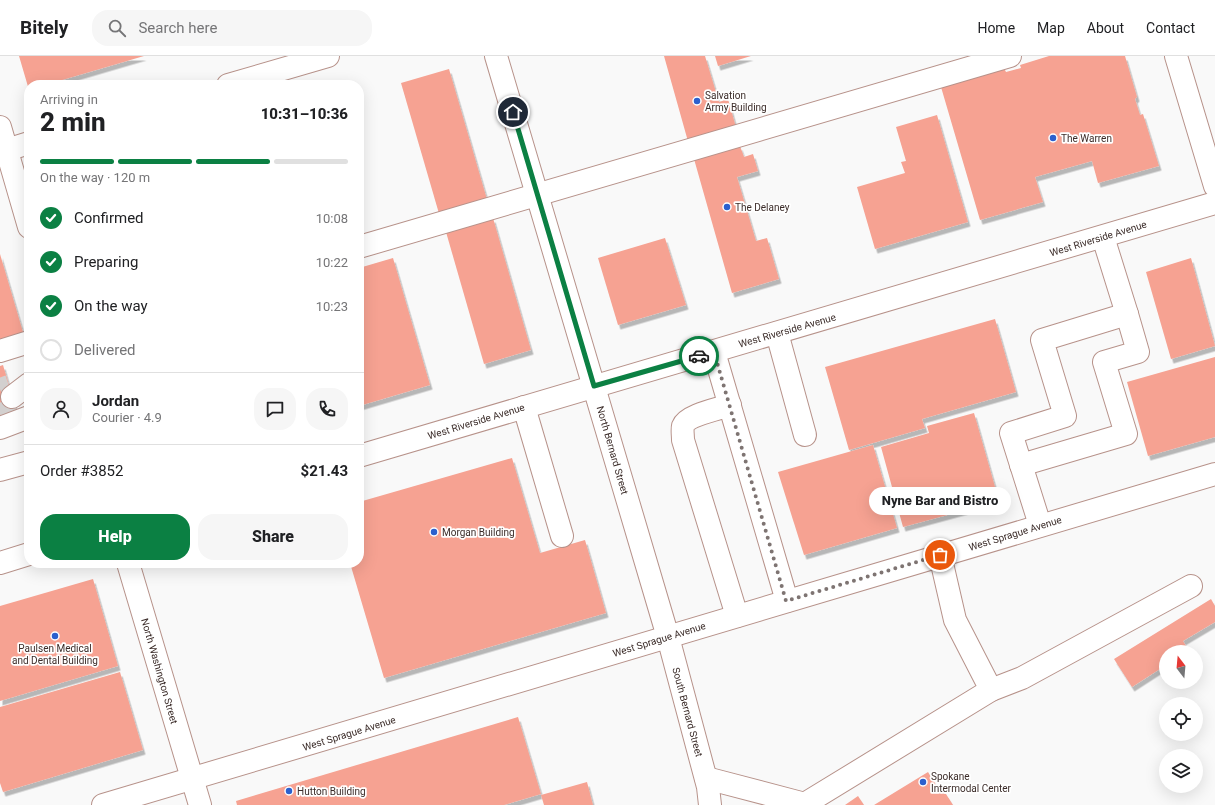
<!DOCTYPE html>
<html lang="en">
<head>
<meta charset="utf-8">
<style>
  body { margin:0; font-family:Roboto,sans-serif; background:#f6f6f6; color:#202124; height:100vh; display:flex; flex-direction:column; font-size:15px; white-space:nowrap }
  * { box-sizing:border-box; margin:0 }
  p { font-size:13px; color:#757577 }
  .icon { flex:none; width:22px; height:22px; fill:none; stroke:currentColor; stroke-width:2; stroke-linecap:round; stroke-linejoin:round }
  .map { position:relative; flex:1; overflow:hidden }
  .side { position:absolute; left:24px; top:24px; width:340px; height:488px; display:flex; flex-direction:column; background:#fff; border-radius:16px; box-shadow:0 4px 16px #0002 }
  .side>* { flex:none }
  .needle { width:26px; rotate:344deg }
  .controls { position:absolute; left:1159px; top:589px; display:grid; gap:8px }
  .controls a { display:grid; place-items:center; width:44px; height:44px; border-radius:50%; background:#fff; box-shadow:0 4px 16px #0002; font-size:20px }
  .pin { position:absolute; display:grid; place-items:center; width:34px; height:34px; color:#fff; margin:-17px; border:2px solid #fff; border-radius:50%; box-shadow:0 1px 4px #0007 }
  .courier { position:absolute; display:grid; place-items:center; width:40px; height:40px; margin:-20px; border:3px solid #0b8043; border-radius:50%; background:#fff; color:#222; box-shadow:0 1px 5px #0007 }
  .bubble { position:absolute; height:28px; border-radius:14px; background:#fff; box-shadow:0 4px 16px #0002; font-size:13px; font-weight:800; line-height:28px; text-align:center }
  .headline em { font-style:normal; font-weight:800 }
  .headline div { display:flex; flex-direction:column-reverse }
  .headline { display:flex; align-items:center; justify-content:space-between; height:68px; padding:0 16px }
  h1 { font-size:26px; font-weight:800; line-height:30px }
  .bar { display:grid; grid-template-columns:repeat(4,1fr); gap:6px 4px; align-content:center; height:48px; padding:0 16px }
  .bar i { height:5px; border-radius:3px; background:#e0e0e0 }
  .bar .on { background:#0b8043 }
  .bar p { grid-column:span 4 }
  .line { display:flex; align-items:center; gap:10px; padding:0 16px; border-top:1px solid #e0e0e0 }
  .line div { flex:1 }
  .round { display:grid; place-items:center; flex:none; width:42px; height:42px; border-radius:16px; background:#f6f6f6 }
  ol { padding:0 16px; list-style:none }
  li { display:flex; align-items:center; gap:12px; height:44px }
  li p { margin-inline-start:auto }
  li .icon { padding:4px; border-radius:50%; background:#0b8043; color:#fff; stroke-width:4 }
  li:last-child { color:#757577 }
  li i { width:22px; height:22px; border:2px solid #e0e0e0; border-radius:50% }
  .primary-button { display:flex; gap:8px; margin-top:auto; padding:8px 16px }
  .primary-button a { flex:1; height:46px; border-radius:16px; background:#0b8043; color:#fff; font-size:16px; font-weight:800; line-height:46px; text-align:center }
  .primary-button a+a { background:#f6f6f6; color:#202124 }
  header { display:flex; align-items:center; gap:24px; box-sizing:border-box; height:56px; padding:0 20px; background:#fff; border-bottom:1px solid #e0e0e0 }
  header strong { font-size:19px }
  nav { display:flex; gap:22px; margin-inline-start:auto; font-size:14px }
  .search { width:280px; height:36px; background:#f6f6f6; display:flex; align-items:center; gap:10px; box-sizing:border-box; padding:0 14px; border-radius:16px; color:#757577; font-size:15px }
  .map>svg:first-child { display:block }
</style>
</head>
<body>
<header>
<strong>Bitely</strong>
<div class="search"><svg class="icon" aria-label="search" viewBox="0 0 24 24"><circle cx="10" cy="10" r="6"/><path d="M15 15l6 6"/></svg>Search here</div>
<nav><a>Home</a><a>Map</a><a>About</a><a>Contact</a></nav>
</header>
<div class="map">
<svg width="1215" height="749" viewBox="0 0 1215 749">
  <defs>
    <filter id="shadow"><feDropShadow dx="2.5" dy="4.5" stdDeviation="0" flood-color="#0004"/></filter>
  </defs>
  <rect width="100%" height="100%" fill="#f9f9f9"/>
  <g fill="#f6a292" filter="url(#shadow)">
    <path d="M19 0H144L45 29H29V34Z"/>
    <path d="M664 0H705L719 46 728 43 737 75 689 89Z"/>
    <path d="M715 0H751L718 10Z"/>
    <path d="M1049 0H1125L1137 41 1135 43 1140 59 1143 58 1159 110 1098 127 1092 105 1035 121 1043 146 980 164 941 31 1004 12 1006 16 1021 12 1020 9Z"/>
    <path d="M449 13 488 147 440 161 401 27Z"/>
    <path d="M937 59 968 166 875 193 857 131 905 117 901 106 906 105 896 71Z"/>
    <path d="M740 90 744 101 753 98 758 115 737 121 756 185 767 182 779 223 732 237 694 103Z"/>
    <path d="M493 162 531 294 484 308 446 176Z"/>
    <path d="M665 182 686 249 618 269 598 202Z"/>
    <path d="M0 198 25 283 0 290Z"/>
    <path d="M393 202 430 329 359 350V212Z"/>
    <path d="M1191 202 1215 290 1171 303 1146 216Z"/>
    <path d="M995 263 1016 336 922 363 925 372 849 394 825 311Z"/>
    <path d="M1215 301V381L1148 400 1127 326Z"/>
    <path d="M3 309 18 360 0 365V310Z"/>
    <path d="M974 357 999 445 903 471 881 391 929 377 927 370Z"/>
    <path d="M873 389 897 472 804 499 778 416Z"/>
    <path d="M512 402 540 497 585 484 606 557 384 622 350 507H359V446Z"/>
    <path d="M93 523 118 610 0 645V550Z"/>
    <path d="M1211 543 1215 550V566L1183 585 1189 595 1166 596V609L1132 631 1114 603Z"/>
    <path d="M120 616 143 694 3 736 0 727V651Z"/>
    <path d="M518 661 541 738 504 749H237L236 745Z"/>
    <path d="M928 716 941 737 946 738 953 749H874Z"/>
    <path d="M587 726 593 749H544L541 739Z"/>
    <path d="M858 740 864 749H845Z"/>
  </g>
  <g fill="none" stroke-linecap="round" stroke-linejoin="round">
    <g stroke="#d3d0cf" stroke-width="22" stroke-dasharray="22 11" stroke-linecap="butt">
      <path d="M0 333 9 330"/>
      <path d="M0 358 16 353"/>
    </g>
    <defs>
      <g id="minor">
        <path d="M496 0 668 581"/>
        <path d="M359 191 1010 0"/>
        <path d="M777 277 805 379"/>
        <path d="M0 295 29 286"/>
        <path d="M714 296 787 545"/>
        <path d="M12 341 29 328"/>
        <path d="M730 349C719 353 687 359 683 370 682 374 683 379 683 384L737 560"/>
        <path d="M524 351 562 480"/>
        <path d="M0 372 29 361"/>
        <path d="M359 400 1215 147"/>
        <path d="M1021 409 1126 378 1104 306 1138 296 1127 258"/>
        <path d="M0 414 29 406"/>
        <path d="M1040 469 1011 377 1065 360 1042 284 1127 258 1103 181"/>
        <path d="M0 507 29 498"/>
        <path d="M991 634 1022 622 1191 530"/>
        <path d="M706 722 805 748"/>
        <path d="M803 749 991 634 955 564 940 499"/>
      </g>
      <g id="major">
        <path d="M1176 0 1215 130"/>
        <path d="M228 29 328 0"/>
        <path d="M0 71 29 171"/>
        <path d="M0 96 29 87"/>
        <path d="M128 507 200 749"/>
        <path d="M668 581 708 731 710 749"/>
        <path d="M103 749 1215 418"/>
      </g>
    </defs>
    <use href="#minor" stroke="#b7928a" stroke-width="24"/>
    <use href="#major" stroke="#b7928a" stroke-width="24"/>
    <use href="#minor" stroke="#fff" stroke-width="22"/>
    <use href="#major" stroke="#fff" stroke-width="22"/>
  </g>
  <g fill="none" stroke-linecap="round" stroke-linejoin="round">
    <path stroke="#7e7472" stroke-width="4" stroke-dasharray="0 7.2" d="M699 300 714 296 786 545 940 499"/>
    <path stroke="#0b8043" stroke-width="5" d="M513 56 594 330 699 300"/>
  </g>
  <g fill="#2b60ce" stroke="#fff" stroke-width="1.5">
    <circle cx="697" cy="45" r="4"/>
    <circle cx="1053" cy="82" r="4"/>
    <circle cx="727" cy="151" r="4"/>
    <circle cx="434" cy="476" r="4"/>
    <circle cx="55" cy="580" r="4"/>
    <circle cx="923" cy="726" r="4"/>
    <circle cx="289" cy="735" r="4"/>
  </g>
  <g text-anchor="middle" stroke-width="3.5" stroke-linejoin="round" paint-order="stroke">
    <g font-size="10" fill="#3b2c29" stroke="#fff" text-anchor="start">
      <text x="705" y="43">Salvation<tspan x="705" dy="12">Army Building</tspan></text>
      <text x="1061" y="86">The Warren</text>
      <text x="735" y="155">The Delaney</text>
      <text x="442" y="480">Morgan Building</text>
      <text x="55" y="596" text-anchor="middle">Paulsen Medical<tspan x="55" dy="12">and Dental Building</tspan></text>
      <text x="931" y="724">Spokane<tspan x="931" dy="12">Intermodal Center</tspan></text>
      <text x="297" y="739">Hutton Building</text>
    </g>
    <g font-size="10" fill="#3b2c29" stroke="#fff">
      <text transform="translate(1098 182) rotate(-17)" y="4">West Riverside Avenue</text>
      <text transform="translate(787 274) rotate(-16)" y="4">West Riverside Avenue</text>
      <text transform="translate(476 365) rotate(-17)" y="4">West Riverside Avenue</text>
      <text transform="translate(613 394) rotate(74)" y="4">North Bernard Street</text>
      <text transform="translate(1015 477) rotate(-17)" y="4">West Sprague Avenue</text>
      <text transform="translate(659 583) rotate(-17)" y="4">West Sprague Avenue</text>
      <text transform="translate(160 615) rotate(74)" y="4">North Washington Street</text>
      <text transform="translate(688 656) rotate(75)" y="4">South Bernard Street</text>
      <text transform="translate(349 677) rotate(-17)" y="4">West Sprague Avenue</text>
    </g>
  </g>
</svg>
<div class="controls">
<a><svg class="needle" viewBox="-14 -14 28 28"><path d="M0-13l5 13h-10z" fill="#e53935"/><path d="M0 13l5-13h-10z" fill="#757577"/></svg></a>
<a><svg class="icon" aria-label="locate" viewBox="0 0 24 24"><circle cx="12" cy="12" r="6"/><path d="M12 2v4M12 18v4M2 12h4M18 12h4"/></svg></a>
<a><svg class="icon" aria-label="layers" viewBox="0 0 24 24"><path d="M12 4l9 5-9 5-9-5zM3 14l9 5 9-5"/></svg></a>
</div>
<div class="pin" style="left:940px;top:499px;background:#ea580c"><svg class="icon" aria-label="bag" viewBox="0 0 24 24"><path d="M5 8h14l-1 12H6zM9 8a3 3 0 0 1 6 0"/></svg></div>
<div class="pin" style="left:513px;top:56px;background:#1f2937"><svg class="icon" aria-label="home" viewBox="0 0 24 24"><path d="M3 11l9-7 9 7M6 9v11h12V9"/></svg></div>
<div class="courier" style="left:699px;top:300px"><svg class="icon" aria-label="car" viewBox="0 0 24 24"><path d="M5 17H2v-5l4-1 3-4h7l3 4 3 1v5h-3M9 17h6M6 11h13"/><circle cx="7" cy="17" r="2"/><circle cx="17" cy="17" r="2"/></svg></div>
<div class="bubble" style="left:869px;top:431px;width:142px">Nyne Bar and Bistro</div>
<section class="side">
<div class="headline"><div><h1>2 min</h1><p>Arriving in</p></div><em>10:31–10:36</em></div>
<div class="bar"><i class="on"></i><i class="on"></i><i class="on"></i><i></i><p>On the way · 120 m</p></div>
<ol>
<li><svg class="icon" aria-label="check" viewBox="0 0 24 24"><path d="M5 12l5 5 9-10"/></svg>Confirmed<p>10:08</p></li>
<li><svg class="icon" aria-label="check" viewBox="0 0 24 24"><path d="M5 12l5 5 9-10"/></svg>Preparing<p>10:22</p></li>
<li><svg class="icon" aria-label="check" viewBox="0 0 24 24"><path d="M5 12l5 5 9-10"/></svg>On the way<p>10:23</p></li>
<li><i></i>Delivered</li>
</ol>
<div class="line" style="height:72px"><a class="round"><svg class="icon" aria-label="person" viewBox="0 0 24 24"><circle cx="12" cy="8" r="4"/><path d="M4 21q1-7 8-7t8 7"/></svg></a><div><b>Jordan</b><p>Courier · 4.9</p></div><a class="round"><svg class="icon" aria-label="chat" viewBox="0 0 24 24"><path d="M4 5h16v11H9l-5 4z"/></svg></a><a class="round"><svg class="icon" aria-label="phone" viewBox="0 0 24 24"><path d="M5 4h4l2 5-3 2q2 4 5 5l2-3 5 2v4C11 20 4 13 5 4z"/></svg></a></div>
<div class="line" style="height:52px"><div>Order #3852</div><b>$21.43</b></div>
<div class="primary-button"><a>Help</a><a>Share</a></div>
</section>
</div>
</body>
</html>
